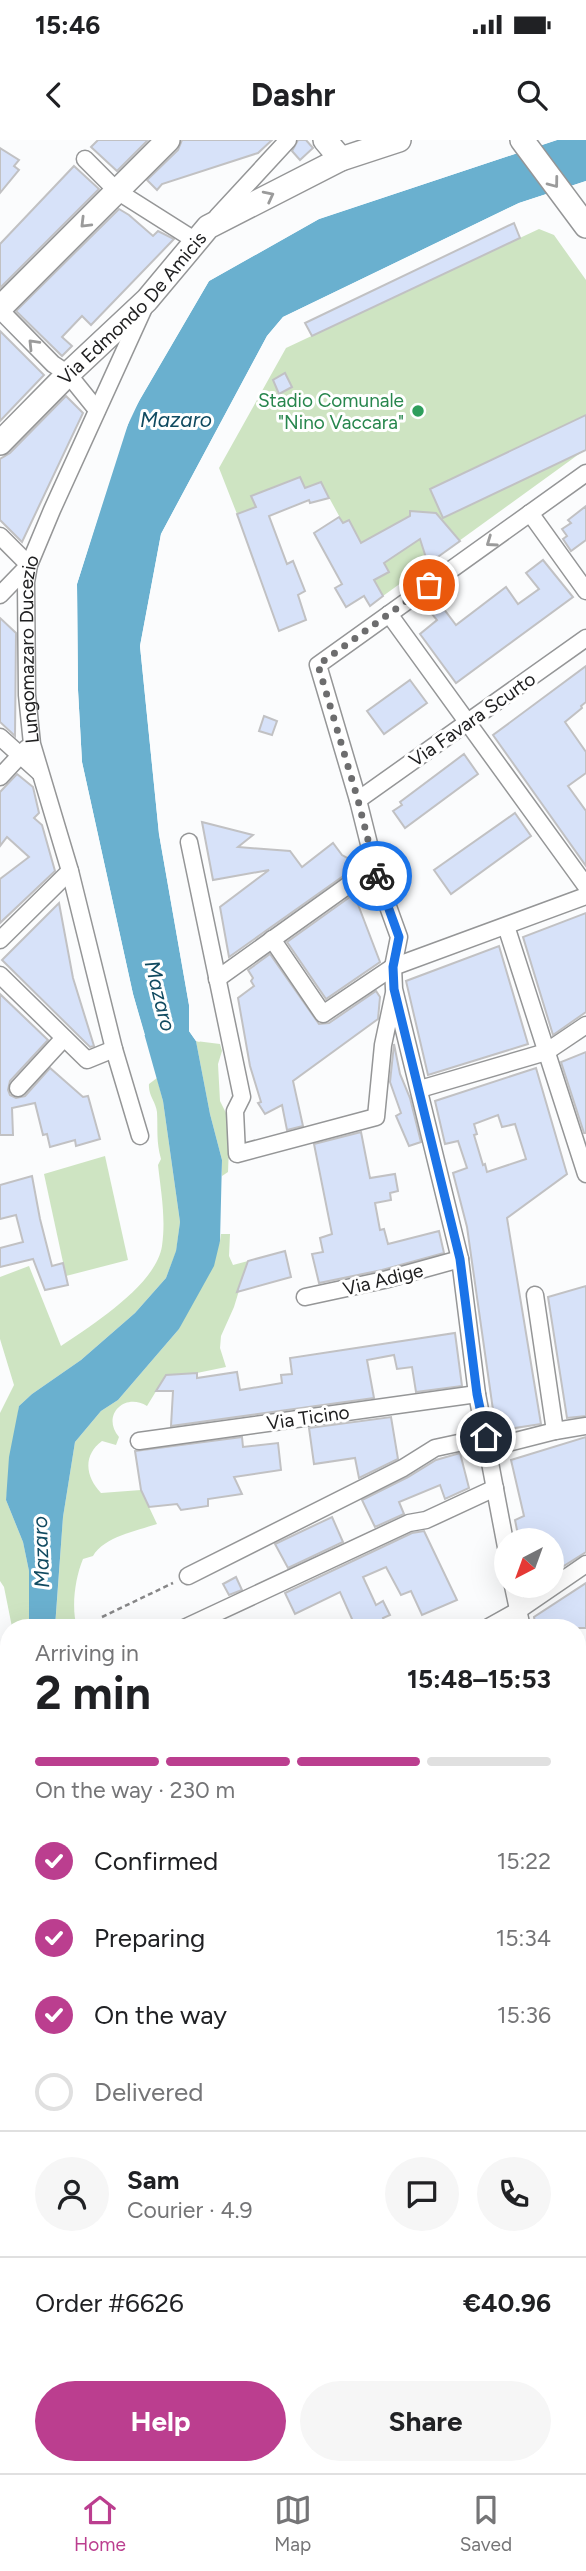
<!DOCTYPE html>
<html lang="en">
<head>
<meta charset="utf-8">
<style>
  body { margin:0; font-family:Figtree,sans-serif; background:#f6f6f6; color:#202124; height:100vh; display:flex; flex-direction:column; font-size:26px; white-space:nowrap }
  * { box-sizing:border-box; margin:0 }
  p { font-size:23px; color:#757577 }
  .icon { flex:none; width:38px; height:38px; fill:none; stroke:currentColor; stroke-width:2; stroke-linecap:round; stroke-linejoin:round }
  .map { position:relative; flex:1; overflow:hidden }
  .drawer { position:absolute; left:0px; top:1479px; width:586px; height:856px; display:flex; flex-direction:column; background:#fff; border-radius:28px 28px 0 0; box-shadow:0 7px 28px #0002 }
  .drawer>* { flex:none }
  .needle { width:46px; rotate:221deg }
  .fabs { position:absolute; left:494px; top:1388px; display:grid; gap:14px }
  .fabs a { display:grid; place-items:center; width:70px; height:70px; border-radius:50%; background:#fff; box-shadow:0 7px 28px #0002; font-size:35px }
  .pin { position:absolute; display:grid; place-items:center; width:60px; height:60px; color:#fff; margin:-30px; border:4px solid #fff; border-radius:50%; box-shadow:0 2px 7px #0007 }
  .courier { position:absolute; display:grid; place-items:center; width:70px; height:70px; margin:-35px; border:5px solid #1a73e8; border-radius:50%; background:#fff; color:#222; box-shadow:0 2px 9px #0007 }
  .head em { font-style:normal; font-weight:700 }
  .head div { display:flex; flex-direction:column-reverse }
  .head { display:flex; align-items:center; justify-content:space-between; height:119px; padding:0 35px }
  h1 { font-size:46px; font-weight:700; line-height:52px }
  .bar { display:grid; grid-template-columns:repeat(4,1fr); gap:10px 7px; align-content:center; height:84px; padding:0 35px }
  .bar i { height:9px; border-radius:5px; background:#e0e0e0 }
  .bar .selected { background:#bb3e8f }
  .bar p { grid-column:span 4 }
  .line { display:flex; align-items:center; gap:18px; padding:0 35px; border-top:2px solid #e0e0e0 }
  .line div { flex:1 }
  .round { display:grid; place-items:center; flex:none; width:74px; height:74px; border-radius:37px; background:#f6f6f6 }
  ol { padding:0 35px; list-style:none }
  li { display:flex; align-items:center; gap:21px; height:77px }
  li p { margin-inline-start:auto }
  li .icon { padding:7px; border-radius:50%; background:#bb3e8f; color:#fff; stroke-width:4 }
  li:last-child { color:#757577 }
  li i { width:38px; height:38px; border:4px solid #e0e0e0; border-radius:50% }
  .action { display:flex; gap:14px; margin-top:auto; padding:14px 35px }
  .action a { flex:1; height:80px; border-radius:42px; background:#bb3e8f; color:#fff; font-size:28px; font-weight:700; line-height:80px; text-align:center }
  .action a+a { background:#f6f6f6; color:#202124 }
  .status { display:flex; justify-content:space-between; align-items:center; height:49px; padding:0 35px; background:#fff; direction:ltr }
  .status svg { height:19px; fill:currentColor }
  header { display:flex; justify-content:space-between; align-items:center; height:91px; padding:0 35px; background:#fff; font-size:32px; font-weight:700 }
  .menu { display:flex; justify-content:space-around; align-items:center; height:98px; border-top:2px solid #e0e0e0; background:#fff; font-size:19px; color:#757577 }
  .menu a { display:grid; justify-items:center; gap:4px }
  .menu .selected { color:#bb3e8f }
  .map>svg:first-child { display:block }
</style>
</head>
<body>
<div class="status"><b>15:46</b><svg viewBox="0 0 49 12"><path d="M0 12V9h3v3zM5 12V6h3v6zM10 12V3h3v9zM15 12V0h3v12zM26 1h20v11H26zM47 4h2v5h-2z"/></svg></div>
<header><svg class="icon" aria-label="back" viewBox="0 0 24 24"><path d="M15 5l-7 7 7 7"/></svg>Dashr<svg class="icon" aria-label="search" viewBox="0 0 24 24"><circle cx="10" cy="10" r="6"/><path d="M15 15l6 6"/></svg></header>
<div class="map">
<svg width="586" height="2333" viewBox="0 0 586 2333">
  <rect width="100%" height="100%" fill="#fbfcfd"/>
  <g fill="#cee4c2">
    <path d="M539 89 554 95 586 140V309L383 456 321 343 237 374 219 328 286 208Z"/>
    <path d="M196 901 220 904 222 911 218 924 220 961 230 981 228 1032 222 1036V1020L210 974Z"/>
    <path d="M157 938 163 961 180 1082 176 1112 166 1138 135 1173 81 1220 32 1254 19 1266 6 1360 23 1402 29 1431V1487H12L4 1447 0 1441V1273L14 1245 0 1199V1137L29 1126 61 1206C92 1185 156 1145 162 1106 166 1078 161 1052 158 1025L161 1019C156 1001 158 990 157 972 156 962 148 955 149 944Z"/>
    <path d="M105 1016 128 1120 66 1136 44 1034Z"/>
    <path d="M221 1094H230L229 1116 233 1125 248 1121 234 1167 221 1196 220 1208 226 1227 197 1233 166 1235 147 1266C124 1252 101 1276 119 1297L116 1305 102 1301C82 1316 86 1337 101 1353L141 1350 157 1384C136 1391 104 1397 93 1416L83 1419C75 1438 71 1468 77 1487L55 1488 63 1377 75 1302 101 1271 118 1260 179 1189 220 1101Z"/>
    <path d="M9 1593V1645L0 1665V1613Z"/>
    <path d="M9 1684V1754L0 1743V1696Z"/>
  </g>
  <g fill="#6ab0cf">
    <path d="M557 0H586V41L519 63 283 177 267 196 161 394 140 506 159 694 189 865V891L196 901 210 974 222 1020 220 1101 214 1126 179 1189 118 1260 101 1271 75 1302 63 1377 55 1487H29V1431L23 1402 6 1360 9 1317 19 1266 32 1254 81 1220 135 1173 166 1138 176 1111 180 1082 163 961 133 854 82 622 78 550 77 444 124 293 140 259 209 141 319 79Z"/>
    <path d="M9 1645V1684L0 1696V1665Z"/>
  </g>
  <g fill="#fbfcfd">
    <path d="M549 0H557L319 79 209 141 131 275 77 444 78 550 82 622 133 854 145 895 141 896 130 855 79 622 74 550V443L128 273 207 138 318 75Z"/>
    <path d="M586 41V44L520 66 285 180 270 198 165 395 143 507 162 694 193 865 192 890 200 902 196 901 189 891V865L159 694 140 506 161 394 267 196 283 177 519 63Z"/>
  </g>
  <g fill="#d7e2f9" stroke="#c1c1c3" stroke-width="2" fill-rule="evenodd">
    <path d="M98 0H148L117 31 91 7Z"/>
    <path d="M182 0H272L258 13 162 44 157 50 147 40 178 10Z"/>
    <path d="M298 0H306L313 8 300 20 292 11Z"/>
    <path d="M0 8 19 20 14 26 19 30 0 53Z"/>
    <path d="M74 26 99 49 0 148V104Z"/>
    <path d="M119 69 129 75 153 96 158 91 174 99 91 185 82 176 62 197 72 206 62 216 16 171Z"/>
    <path d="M514 83 520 98 312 196 305 183Z"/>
    <path d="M0 191 44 235 0 281Z"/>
    <path d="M285 233 292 247 279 254 273 240Z"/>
    <path d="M66 256 83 273 22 402 0 380V319L10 313Z"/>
    <path d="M586 275V310L443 378 430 349Z"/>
    <path d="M300 337 305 348 321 342 329 358 310 363 309 360 269 376 287 424 293 421 305 451 298 455 306 480 279 491 237 374 256 367 251 356Z"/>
    <path d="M586 366V400L571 411 563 399 567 396 562 389 571 383 568 380Z"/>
    <path d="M410 371 436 373 460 401 428 424 420 399 384 423 389 432 374 440 383 456 370 466 364 456 346 467 335 448 342 444 314 393 339 377 343 383 349 380 361 403 410 376Z"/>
    <path d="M543 420 573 457 456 543 420 494 437 480 427 468 437 460 456 485 506 447 518 464 539 449 526 433Z"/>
    <path d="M0 478 16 493 15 596 0 582Z"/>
    <path d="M586 526V562L581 566 582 568 565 582 586 612V633L568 646 586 671V726L493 595Z"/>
    <path d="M410 540 427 563 384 594 367 571Z"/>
    <path d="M264 576 277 581 272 595 259 591Z"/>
    <path d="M464 614 478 634 405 688 393 671 402 665 400 662Z"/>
    <path d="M17 634 33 647 39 673 34 678 42 685 55 731 0 783V739L29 717 7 697 0 706V652Z"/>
    <path d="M515 673 531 696 451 754 434 730Z"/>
    <path d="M202 682 253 695 238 707 290 711 302 727 333 703 342 715 351 720 356 727 229 817 220 767 269 730 213 740Z"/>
    <path d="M354 754 380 822 326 859 287 802Z"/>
    <path d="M59 763 73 838 94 906 90 907 2 820Z"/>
    <path d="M586 773V872L553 895 523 797Z"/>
    <path d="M499 806 528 904 428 935 406 841Z"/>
    <path d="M270 814 319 884 329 883 376 851 380 857 378 879 293 941 303 986 287 990 282 965 265 974 258 963 261 962 250 926 238 858 254 846 251 841 253 838 248 830Z"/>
    <path d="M0 854 48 900 10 941 8 950 10 955 16 958 25 956 50 928 83 957 88 956 100 999 76 1006 75 1000 50 1007 47 994 43 995 35 963 12 968 13 995H0Z"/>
    <path d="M394 904 400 934 410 958 421 1002 409 1006 396 976 401 973 390 942Z"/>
    <path d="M586 912V993H584L561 922Z"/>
    <path d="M536 928 567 1034 507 1078 541 1284 496 1291 467 1087 453 1033 467 1028 458 1001 445 1004 435 961ZM498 975 502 987 515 984 526 1019 487 1032 485 1024 483 1025 474 995 477 994 474 984Z"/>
    <path d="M361 992 370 1038 395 1034 398 1051 390 1053 391 1060 375 1063 380 1090 384 1089 388 1104 439 1091 444 1113 382 1130 319 1143 312 1114 323 1112 320 1098 332 1094 314 1004Z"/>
    <path d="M32 1036 40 1079 52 1126 63 1123 68 1145 45 1150 33 1119 0 1127V1108L23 1102 16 1075 0 1079V1045Z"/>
    <path d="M285 1111 291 1137 237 1152 248 1121Z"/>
    <path d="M586 1146V1276L567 1278 548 1157Z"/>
    <path d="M455 1193 462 1246 416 1252 412 1227 397 1229 394 1215 367 1220 374 1258 171 1286 173 1251H156L166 1235 197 1233V1238L237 1232 240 1250 282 1243 281 1235 292 1234 290 1218Z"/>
    <path d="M391 1277 398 1319 359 1338 355 1318 314 1324 309 1288Z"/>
    <path d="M242 1297 243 1307 278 1303 281 1330 234 1337 242 1354 208 1359V1366L181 1370 177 1364 149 1367 141 1350 135 1311Z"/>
    <path d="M586 1297V1412L551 1434V1400H519L515 1380 524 1376 511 1320Z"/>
    <path d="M460 1313 469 1348 445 1359 440 1345 399 1362 404 1374 375 1387 362 1360 408 1337 436 1320Z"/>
    <path d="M332 1377 343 1402 288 1428 275 1404Z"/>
    <path d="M424 1391 457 1460 422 1475 411 1451 401 1455 386 1427 363 1437 376 1465 383 1461 390 1475 383 1478 387 1488H356L340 1452 295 1474 285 1453 412 1393Z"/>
    <path d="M236 1437 242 1450 229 1455 223 1444Z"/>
    <path d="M586 1443V1488H536L534 1477Z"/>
  </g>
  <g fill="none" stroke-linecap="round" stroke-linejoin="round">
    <defs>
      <g id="street">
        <path d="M85 19 117 51 196 101"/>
        <path d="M217 77 288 0"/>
        <path d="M0 170 53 224 68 234 97 270"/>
        <path d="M530 373 586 451"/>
        <path d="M0 396 29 425 0 455"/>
        <path d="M389 474 586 746"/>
        <path d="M0 597 39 632"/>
        <path d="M0 637 27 608"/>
        <path d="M358 660 586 498"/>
        <path d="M189 702 242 957 235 971 237 1014 376 977 383 905 394 853"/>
        <path d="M506 786 586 1034"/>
        <path d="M272 799 323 874 393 827 586 756"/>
        <path d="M0 800 70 731"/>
        <path d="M0 835 87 920 114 909"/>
        <path d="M217 839 375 726"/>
        <path d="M18 948 64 898"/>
        <path d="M420 949 546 912 586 885"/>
        <path id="s1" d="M140 996 114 909 70 731 32 604 27 555 26 442 29 425 52 370 143 170"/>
        <path d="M535 1155 555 1291"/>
        <path d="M305 1157 384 1140 460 1119"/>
        <path d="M139 1301 477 1254"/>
        <path d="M488 1308 555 1291 586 1286"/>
        <path d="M506 1407 477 1254 460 1119 394 849 393 827 399 797 377 736 358 660 318 525 586 333"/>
        <path d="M188 1436 403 1328 435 1308 486 1297"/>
        <path d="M513 1446 522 1488"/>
        <path d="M184 1488 409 1383 426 1380 495 1348"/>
        <path d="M487 1488 519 1470 586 1424"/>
        <path d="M578 1553 586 1550"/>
        <path d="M578 1618 586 1638"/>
        <path d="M578 1698 586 1695"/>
        <path d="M3 1778 9 1792"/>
        <path d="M578 1798 586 1794"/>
        <path d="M578 1917 586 1914"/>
        <path d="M0 1933 9 1930"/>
        <path d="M0 2030 9 2027"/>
        <path d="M578 2035 586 2032"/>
        <path d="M578 2127 586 2123"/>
        <path d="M0 2147 9 2143"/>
        <path d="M578 2216 586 2212"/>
        <path d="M0 2269 9 2266"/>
        <path d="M71 2333 88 2326"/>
        <path d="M287 2333 305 2326"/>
      </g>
      <g id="secondary">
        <path d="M325 0 341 19"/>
        <path d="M522 0 586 86"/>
        <path d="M0 168 168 0"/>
        <path id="s2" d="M0 303 68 234 147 160 208 87 341 19 399 0"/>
      </g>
    </defs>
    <use href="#street" stroke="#959697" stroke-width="19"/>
    <use href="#secondary" stroke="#959697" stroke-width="26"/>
    <path stroke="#878788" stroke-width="2.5" stroke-dasharray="5 3.5" stroke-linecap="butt" d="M102 1477 173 1443"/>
    <use href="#street" stroke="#fff" stroke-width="16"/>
    <use href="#secondary" stroke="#fff" stroke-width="23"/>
  </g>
  <defs><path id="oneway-chevron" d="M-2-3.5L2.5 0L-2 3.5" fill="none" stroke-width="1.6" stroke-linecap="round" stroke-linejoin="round" transform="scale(1.75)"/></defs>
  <g stroke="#9b9b9b">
    <use href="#oneway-chevron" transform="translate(554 43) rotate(53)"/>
    <use href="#oneway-chevron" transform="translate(269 56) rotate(-27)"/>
    <use href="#oneway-chevron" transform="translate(85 83) rotate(135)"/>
    <use href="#oneway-chevron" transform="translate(33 204) rotate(-134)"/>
    <use href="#oneway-chevron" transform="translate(491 402) rotate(145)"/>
  </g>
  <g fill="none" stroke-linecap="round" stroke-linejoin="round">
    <path stroke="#6d6d6e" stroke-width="7" stroke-dasharray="0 12.6" d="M377 736 358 660 318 525 429 445"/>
    <path stroke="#1a73e8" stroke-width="9" d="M377 736 399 797 393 827 394 849 460 1119 477 1254 486 1297"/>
  </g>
  <circle fill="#2e9e5b" stroke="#fff" stroke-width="2.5" cx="418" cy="271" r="7"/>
  <g text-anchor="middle" stroke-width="6" stroke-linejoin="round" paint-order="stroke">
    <g font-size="19" fill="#202021" stroke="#fff">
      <text dy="7" stroke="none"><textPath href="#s2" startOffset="189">Via Edmondo De Amicis</textPath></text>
      <text dy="7" stroke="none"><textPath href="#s1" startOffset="502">Lungomazaro Ducezio</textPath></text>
      <text transform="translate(472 579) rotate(-35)" y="7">Via Favara Scurto</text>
      <text transform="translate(383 1139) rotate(-14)" y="7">Via Adige</text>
      <text transform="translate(308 1277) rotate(-8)" y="7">Via Ticino</text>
    </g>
    <g font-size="19" fill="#27864d" stroke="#fff" text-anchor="end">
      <text x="404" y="267">Stadio Comunale<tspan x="404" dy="22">"Nino Vaccara"</tspan></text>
    </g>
    <g font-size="21" font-style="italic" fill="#104a60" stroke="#fff">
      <text x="176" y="287">Mazaro</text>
      <text transform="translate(160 856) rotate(76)" y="7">Mazaro</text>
      <text transform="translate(41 1412) rotate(-92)" y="7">Mazaro</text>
    </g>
  </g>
</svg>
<div class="fabs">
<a><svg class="needle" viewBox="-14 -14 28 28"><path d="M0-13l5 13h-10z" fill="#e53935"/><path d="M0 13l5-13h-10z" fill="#757577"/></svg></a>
</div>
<div class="pin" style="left:429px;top:445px;background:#ea580c"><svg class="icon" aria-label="bag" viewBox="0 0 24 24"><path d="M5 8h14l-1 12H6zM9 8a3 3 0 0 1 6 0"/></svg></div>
<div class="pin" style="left:486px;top:1297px;background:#1f2937"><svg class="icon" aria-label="home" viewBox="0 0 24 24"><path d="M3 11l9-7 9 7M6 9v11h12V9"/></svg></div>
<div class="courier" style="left:377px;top:736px"><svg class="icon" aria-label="bike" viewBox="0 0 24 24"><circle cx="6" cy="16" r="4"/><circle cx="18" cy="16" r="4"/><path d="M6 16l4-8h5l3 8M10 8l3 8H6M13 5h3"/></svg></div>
<section class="drawer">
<div class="head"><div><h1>2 min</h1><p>Arriving in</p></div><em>15:48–15:53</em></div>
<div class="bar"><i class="selected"></i><i class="selected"></i><i class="selected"></i><i></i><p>On the way · 230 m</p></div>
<ol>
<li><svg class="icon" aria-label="check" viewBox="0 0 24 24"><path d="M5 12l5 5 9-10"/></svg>Confirmed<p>15:22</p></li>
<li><svg class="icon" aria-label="check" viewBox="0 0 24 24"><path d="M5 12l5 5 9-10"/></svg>Preparing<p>15:34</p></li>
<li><svg class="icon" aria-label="check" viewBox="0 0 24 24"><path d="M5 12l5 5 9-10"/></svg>On the way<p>15:36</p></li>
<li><i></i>Delivered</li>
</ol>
<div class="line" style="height:126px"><a class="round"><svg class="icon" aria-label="person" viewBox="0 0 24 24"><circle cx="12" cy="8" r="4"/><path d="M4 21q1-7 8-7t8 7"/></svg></a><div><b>Sam</b><p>Courier · 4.9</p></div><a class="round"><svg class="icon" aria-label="chat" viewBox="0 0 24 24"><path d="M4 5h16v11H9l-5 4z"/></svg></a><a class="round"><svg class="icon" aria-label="phone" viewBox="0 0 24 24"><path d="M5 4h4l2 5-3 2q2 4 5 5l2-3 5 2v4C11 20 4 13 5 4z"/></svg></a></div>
<div class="line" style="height:91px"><div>Order #6626</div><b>€40.96</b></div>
<div class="action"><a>Help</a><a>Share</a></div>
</section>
</div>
<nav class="menu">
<a class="selected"><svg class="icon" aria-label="home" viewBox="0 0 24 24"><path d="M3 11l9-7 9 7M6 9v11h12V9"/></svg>Home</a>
<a><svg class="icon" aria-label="map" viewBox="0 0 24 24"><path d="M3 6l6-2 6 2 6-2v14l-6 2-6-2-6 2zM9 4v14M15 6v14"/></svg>Map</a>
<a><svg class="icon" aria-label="saved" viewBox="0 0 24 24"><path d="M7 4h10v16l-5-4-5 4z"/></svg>Saved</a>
</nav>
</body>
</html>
